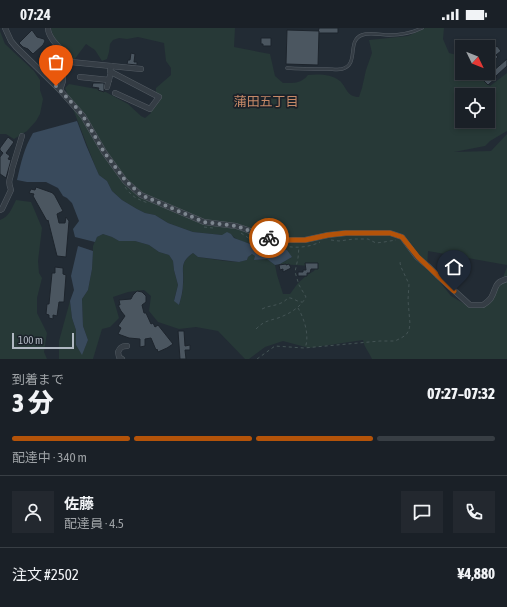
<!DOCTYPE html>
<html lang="ja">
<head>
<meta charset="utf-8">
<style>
  body { margin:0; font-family:"Asap Condensed","Noto Sans JP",sans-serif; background:#23282f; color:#f1f3f6; height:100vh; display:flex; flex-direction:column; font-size:15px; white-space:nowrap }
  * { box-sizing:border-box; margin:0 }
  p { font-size:13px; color:#9fa3a7 }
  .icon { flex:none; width:22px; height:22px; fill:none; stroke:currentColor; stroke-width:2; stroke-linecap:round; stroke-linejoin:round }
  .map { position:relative; height:331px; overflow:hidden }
  .sheet { display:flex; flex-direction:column; background:#1a2027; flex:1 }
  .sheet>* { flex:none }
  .needle { width:26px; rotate:133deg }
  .tools { position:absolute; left:455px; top:12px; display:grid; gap:8px }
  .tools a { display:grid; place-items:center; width:40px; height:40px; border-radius:0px; background:#1a2027; box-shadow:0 2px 6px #0003,0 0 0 1px #383e44; font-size:20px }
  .scale { position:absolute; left:12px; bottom:10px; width:62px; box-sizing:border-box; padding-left:4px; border:2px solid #b0b8c2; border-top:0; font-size:11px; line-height:14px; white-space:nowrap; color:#b0b8c2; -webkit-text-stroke:3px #1b222a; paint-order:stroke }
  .pin { position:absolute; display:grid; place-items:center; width:34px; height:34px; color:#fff; margin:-41px -17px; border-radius:50% 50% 50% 0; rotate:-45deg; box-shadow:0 0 4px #0007 }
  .pin .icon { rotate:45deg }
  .courier { position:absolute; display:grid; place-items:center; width:40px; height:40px; margin:-20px; border:3px solid #b45309; border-radius:50%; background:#fff; color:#222; box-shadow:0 1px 5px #0007 }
  .headline em { font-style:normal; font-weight:800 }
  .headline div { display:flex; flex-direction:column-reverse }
  .headline { display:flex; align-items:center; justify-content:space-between; height:68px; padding:0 12px }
  h1 { font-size:26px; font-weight:800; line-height:30px }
  .bar { display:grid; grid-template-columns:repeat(4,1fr); gap:6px 4px; align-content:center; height:48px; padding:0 12px }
  .bar i { height:5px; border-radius:3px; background:#383e44 }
  .bar .current { background:#b45309 }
  .bar p { grid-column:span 4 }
  .line { display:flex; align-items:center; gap:10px; padding:0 12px; border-top:1px solid #383e44 }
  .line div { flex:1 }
  .round { display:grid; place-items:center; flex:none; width:42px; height:42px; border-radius:0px; background:#23282f }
  .status { display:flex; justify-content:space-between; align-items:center; height:28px; padding:0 20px; background:#1a2027; direction:ltr }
  .status svg { height:11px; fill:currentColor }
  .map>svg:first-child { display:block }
</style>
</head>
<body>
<div class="status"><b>07:24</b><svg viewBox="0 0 49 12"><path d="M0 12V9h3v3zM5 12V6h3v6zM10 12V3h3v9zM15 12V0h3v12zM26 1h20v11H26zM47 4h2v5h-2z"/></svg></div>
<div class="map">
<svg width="507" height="331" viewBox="0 0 507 331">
  <rect width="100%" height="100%" fill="#222b34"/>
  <g fill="#273937" fill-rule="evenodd">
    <path d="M51 0H235L234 19 270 26 275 48 283 55C293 55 301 56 308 47 319 46 331 46 340 53 347 60 347 69 359 69L362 60 366 42 372 25 369 12 408 8 425 0H444L443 11 449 25 461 28 462 30V45H477L490 58 507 45V103L490 113 485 118 454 124 491 123 507 106V237L428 223 427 241 436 249 451 268 468 278 483 277 502 252 507 239V331H372C369 324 364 319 363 312L309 320 283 313 265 319 249 331H245L218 303 196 299 179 301 158 294 149 283 151 268 144 262 128 264 113 269 119 290 110 299 102 301 93 331H59V313L70 273 72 290 76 302V317L82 326 88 312 83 298 82 271 88 262 92 241 93 218 97 209 103 206 112 209 119 213H135L149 217 159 224 169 227 173 233 174 242 178 257 174 272 179 277C181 270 183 264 183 257 185 241 178 236 193 225L198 229 225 233 239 234 247 232 248 229 252 226 255 228V232L267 231 275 237 277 247 283 266H290L298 255 307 247 314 243 318 235 310 238 280 236 292 229C284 226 277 222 269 220 258 216 238 216 231 206L222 207 193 204 168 195 155 187 145 185 137 181 122 172 112 163 107 153 99 147 95 138 65 60 69 56 102 62 128 76 141 88 145 90 151 85 150 83 161 69 156 64V60L171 47V40L166 33 164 15 138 9 127 11 119 10 113 12 110 16 109 24 107 31 102 33 95 22 86 16 74 32 63 34C53 24 55 13 51 0ZM462 67H488V93H462Z"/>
    <path d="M0 3 5 16 34 43 40 52V62L43 71 40 86 36 93 27 103 14 111 6 106H0Z"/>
    <path d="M16 172 31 174 42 200 38 233 39 245 42 250 37 270V285L47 305 44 324 47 331H0V192C9 189 12 180 16 172Z"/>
  </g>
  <g fill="#394a5c">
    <path d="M77 93 86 117 95 138 99 147 107 153 112 163 122 172 137 181 145 185 155 187 168 195 193 204 222 207 227 204 231 206 234 210 253 217 287 222 292 229 280 236 275 237 267 231 254 232 255 228 252 226 248 229 247 232 239 234 198 229 193 225C179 235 184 240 183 255 183 263 181 270 179 277L174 273 178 257 174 242 173 233 169 227 159 224 149 217 135 213H119L112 209 103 206 97 209 95 214 75 209 73 201 79 193 72 175 67 170 63 168 58 160 46 154H27L17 152C21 135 24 120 33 105Z"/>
    <path d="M78 218 93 223 92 241 88 262 82 271 83 298 88 312 82 327 76 317V302L72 290 70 273 74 262 71 248Z"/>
  </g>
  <g fill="#4b5660" stroke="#1d242c">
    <path d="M319 0H338V5H318Z"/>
    <path d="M32 2 37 9 44 11 45 13 43 17 33 26 28 21 23 19 19 15Z"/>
    <path d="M287 2 319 3 318 37 286 36Z"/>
    <path d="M261 10H271V18H263V16H261Z"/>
    <path d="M488 18 492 22 497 18 501 23 496 27 498 29 488 38Z"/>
    <path d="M131 25 135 26 134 34H137V37L127 36 128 32H130Z"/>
    <path d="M507 31V38L496 48 497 49 488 57 482 51 488 47V40L492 44Z"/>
    <path d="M59 38 62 39 59 45V51H55L54 50V44H57Z"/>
    <path d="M93 55H104V64L98 62 99 60 92 59Z"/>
    <path d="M8 109 14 114 6 125 10 128 8 131 11 132 6 150 0 146V129L3 125 0 122V120Z"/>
    <path d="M36 159 53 165V166H54L63 183 57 186 59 195H65L66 189 69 193 66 229 57 228 48 192 47 193 33 168 34 166 29 165 31 161 35 162Z"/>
    <path d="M305 235H318V241H311L310 245H307V248H298V244H303V242H306Z"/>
    <path d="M286 236V237L289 236 291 240 283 244V241L280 242 279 237Z"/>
    <path d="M55 239 63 240V246L66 247 64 274H59L57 288 53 287V291L49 290V287L46 286 47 276H49L52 245H55Z"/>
    <path d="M137 263 142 264 146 268V274L142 277 144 285H146L151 296 153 295 155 299 158 297 173 316 167 320 158 324 157 321 156 322 151 310 145 311V318L140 319V311L129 310 118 306 121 300 118 298 125 288 121 283 118 277H120L119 272 131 271 133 267Z"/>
    <path d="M178 303H184L185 318 190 317V322H185L186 331H180Z"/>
  </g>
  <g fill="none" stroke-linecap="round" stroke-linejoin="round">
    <defs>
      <path id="lane" d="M287 40C301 41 314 41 327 41 332 41 338 42 342 41 360 36 346 13 362 7 370 4 381 7 389 7 401 7 412 5 422 0"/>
      <g id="street">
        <path d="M5 0 11 13 16 19 60 62 75 79 83 88 104 124 125 153 141 167 204 194 236 198 245 201 257 206 274 211 288 212H305L328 207 346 205H390L402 209 417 229 429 239 437 247 470 277H483C486 275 489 273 491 270 497 260 493 255 507 251"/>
        <path d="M48 0C48 12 65 23 71 34"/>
        <path d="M111 38 110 43 113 45 159 69 150 81 115 65"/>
        <path d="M80 49 109 52"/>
        <path d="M107 59 111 44"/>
        <path d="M60 62 63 53V46L67 38 71 34 141 41"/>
        <path d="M0 182 2 181 11 162C7 151 11 152 12 141L22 108"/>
        <path d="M122 331 119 329 118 324C120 320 121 318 127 318"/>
      </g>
    </defs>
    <use href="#lane" stroke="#535b63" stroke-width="3.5"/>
    <use href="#street" stroke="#535b63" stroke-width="6"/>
    <g stroke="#445455" stroke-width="1" stroke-dasharray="3 3" stroke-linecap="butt">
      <path d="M125 159C132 169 137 171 148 175"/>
      <path d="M204 199 213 200"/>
      <path d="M241 205 253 213 266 214"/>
      <path d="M331 212 339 213 354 211H368L376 215 384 214 396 212"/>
      <path d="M278 216C291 221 308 220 320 214"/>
      <path d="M298 280C304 290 310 308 305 320"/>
      <path d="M262 281C272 276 279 279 288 270 292 269 297 274 302 274"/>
      <path d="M256 301C264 293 268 293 278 290 289 286 300 280 306 269L299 257 295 244 298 230 299 219"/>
      <path d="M257 331 275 318 304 320 380 313H395L401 310 406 307 409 302 410 296 408 272 409 256 401 239 400 235 401 232"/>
    </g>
    <use href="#lane" stroke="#353d45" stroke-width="2.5"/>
    <use href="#street" stroke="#353d45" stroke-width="5"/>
  </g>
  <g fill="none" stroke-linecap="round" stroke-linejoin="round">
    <path stroke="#7e8790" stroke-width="4" stroke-dasharray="0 7.2" d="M56 58 75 78 83 88 104 124 125 152 141 167 204 194 236 198 245 201 257 206 269 210"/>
    <path stroke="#b45309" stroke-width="5" d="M269 210 288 212H305L328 207 346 205H390L402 209 418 229 454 263"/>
  </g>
  <g text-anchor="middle" stroke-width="3.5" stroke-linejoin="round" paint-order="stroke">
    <g font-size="13" fill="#c58967" stroke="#1b222a">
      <text x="266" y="78">蒲田五丁目</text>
    </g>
  </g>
</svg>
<div class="tools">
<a><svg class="needle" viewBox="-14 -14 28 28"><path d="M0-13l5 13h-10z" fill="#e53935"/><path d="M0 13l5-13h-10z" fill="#9fa3a7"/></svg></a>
<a><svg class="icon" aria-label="locate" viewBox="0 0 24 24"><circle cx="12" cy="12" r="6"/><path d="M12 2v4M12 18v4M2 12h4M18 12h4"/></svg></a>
</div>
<div class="scale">100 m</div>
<div class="pin" style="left:56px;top:58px;background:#ea580c"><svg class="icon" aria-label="bag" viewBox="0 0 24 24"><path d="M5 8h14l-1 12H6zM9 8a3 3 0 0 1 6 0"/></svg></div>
<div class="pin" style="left:454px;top:263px;background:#1f2937"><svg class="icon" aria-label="home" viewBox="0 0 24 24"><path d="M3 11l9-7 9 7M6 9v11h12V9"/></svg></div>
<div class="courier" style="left:269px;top:210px"><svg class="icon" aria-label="bike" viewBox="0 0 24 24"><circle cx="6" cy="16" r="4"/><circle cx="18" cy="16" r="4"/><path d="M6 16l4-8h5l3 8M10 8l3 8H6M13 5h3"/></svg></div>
</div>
<section class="sheet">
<div class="headline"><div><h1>3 分</h1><p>到着まで</p></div><em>07:27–07:32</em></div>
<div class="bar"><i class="current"></i><i class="current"></i><i class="current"></i><i></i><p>配達中 · 340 m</p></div>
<div class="line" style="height:72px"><a class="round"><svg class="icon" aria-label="person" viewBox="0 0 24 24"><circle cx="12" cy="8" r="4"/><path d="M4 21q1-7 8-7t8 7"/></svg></a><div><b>佐藤</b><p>配達員 · 4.5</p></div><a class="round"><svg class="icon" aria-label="chat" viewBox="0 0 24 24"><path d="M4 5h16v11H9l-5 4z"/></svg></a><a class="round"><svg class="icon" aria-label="phone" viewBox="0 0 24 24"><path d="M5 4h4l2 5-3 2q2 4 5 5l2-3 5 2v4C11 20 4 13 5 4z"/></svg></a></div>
<div class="line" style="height:52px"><div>注文 #2502</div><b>¥4,880</b></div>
</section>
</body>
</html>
